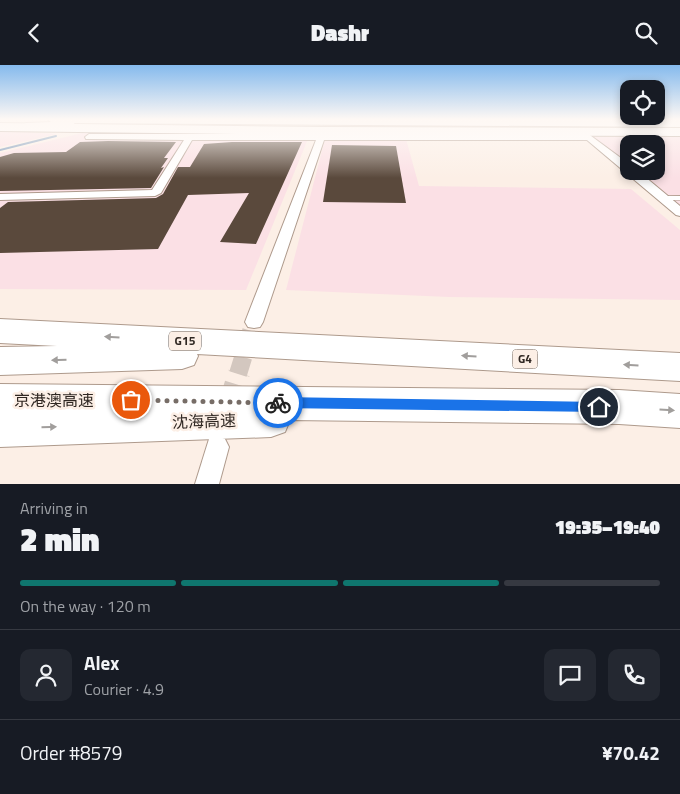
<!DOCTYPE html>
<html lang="en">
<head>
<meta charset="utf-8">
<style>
  body { margin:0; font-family:"Titillium Web","Noto Sans SC",sans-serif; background:#242831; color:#f1f3f6; height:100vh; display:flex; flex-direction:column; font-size:19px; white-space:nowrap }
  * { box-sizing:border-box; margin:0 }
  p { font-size:16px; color:#9ea1a6 }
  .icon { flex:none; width:28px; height:28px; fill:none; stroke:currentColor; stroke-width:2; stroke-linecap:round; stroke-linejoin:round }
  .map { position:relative; height:419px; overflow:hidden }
  .side { display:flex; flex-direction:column; background:#171b24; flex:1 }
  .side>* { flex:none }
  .buttons { position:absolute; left:620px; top:15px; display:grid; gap:10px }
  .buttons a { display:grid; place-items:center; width:45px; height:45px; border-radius:10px; background:#171b24; box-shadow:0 2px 8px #0003; font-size:25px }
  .pin { position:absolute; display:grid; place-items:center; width:42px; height:42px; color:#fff; margin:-21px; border:2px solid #fff; border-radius:50%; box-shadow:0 1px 5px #0007 }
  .courier { position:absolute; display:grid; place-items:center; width:50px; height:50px; margin:-25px; border:4px solid #1a73e8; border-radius:50%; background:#fff; color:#222; box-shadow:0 1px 6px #0007 }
  .headline em { font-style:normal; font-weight:800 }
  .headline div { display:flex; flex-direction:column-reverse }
  .headline { display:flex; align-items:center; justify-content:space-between; height:85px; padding:0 20px }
  h1 { font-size:32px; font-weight:800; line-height:38px }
  .bar { display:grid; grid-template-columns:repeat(4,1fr); gap:8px 5px; align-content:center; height:60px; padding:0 20px }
  .bar i { height:6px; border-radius:4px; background:#363941 }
  .bar .on { background:#0f766e }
  .bar p { grid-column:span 4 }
  .line { display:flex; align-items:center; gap:12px; padding:0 20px; border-top:1px solid #363941 }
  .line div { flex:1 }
  .round { display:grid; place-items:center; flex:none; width:52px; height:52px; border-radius:10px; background:#242831 }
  header { display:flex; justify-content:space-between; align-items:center; height:65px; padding:0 20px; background:#171b24; font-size:22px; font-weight:800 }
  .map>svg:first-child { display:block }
</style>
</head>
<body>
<header><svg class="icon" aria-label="back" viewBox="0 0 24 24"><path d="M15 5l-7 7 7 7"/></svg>Dashr<svg class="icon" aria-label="search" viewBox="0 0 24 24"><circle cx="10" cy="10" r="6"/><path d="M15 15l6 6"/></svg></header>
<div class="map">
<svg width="680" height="419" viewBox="0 0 680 419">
  <rect width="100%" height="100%" fill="#fcefe6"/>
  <g fill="#fbe0e5">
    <path d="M0 65 57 69 0 82Z"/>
    <path d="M82 68 310 69 246 225 0 224V88Z"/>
    <path d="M592 72H680V145L634 106H656V79H629V102Z"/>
    <path d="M325 74H406L419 121 631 124 680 165V235L449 232 286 225Z"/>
  </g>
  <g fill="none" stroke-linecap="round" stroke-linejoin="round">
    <g stroke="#7494b6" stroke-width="2">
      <path d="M115 60H140"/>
      <path d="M0 85 56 71"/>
    </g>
  </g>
  <g fill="#5a493c">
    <path d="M80 77 108 76 176 77 164 93H168L161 103 164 102 151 123 0 126V92L14 88 66 87Z"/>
    <path d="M232 77H302L256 179 220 177 249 128 188 130 158 184 0 188V143L8 137 156 133 163 129 178 102H190L204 79Z"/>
    <path d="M332 80 396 81 406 138 323 137Z"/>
  </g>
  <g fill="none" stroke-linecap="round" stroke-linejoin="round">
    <path stroke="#d3c7bf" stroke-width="18" stroke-dasharray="18 9" stroke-linecap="butt" d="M238 309 254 257"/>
    <path stroke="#d3c7bf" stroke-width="22" stroke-dasharray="22 11" stroke-linecap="butt" d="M229 340 239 308"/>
    <defs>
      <path id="service" d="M680 131V135H663L660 133 663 131Z"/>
      <g id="minor">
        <path d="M320 64H326V69H581L579 67 583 65 629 99V106H638L680 141V151L676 150 587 75H324L263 257 260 262 254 263 248 262 245 257 316 75H192L161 128 155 131 0 135V129L152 125 184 75 86 74 85 72 89 69H318Z"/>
        <path d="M217 371 225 374 229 382 219 419H195L209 374Z"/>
      </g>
      <path id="primary" d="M0 58 323 62 680 63V71L323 70 0 66Z"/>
      <path id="trunk" d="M47 54H680V62L74 58 75 60 73 63 69 64 26 66 20 62 26 58 51 57Z"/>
      <g id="motorway">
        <path d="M0 254 680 288V316L197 289 198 291 194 300 182 304 0 310V282L57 281 0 278Z"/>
        <path d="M0 319 619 325 680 329V363L619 359 290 355 285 367 271 372 0 382Z"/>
      </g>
    </defs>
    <use href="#service" stroke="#ae9a8c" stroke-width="1"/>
    <use href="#minor" stroke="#ae9a8c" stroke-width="2"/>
    <use href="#primary" stroke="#ae9a8c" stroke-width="2"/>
    <use href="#trunk" stroke="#ae9a8c" stroke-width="2"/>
    <use href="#motorway" stroke="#ae9a8c" stroke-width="2"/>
    <use href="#service" fill="#fff" fill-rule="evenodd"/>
    <use href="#minor" fill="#fff" fill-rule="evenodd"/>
    <use href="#primary" fill="#fff" fill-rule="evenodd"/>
    <use href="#trunk" fill="#fff" fill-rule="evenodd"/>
    <use href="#motorway" fill="#fff" fill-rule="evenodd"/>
  </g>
  <defs><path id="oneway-solid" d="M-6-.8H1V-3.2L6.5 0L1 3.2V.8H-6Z" transform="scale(1.25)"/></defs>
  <g fill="#a19e9c">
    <use href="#oneway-solid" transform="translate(112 272) rotate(-177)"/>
    <use href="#oneway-solid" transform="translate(469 291) rotate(-177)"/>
    <use href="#oneway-solid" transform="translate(59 295) rotate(178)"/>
    <use href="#oneway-solid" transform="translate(631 300) rotate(-177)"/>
    <use href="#oneway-solid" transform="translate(667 345) rotate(3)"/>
    <use href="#oneway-solid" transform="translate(49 362) rotate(-2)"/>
  </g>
  <linearGradient id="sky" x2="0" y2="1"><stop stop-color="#85baed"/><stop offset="0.48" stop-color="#fef8f4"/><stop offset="1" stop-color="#fef8f4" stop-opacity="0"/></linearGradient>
  <rect width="680" height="113" fill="url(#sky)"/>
  <path fill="#1a73e8" d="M278 332 599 337 603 338 605 342 603 346 599 347 278 343 274 341 272 338 274 334Z"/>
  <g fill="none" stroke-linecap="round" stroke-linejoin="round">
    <path stroke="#776d67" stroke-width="5" stroke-dasharray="0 9" d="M131 335 278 338"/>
  </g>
  <g text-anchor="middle" stroke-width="5" stroke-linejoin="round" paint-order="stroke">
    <g fill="#fcefe6" stroke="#6c635d" stroke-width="1">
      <rect x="169" y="266.5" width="32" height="19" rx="4"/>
      <rect x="512.5" y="284.5" width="25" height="19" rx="4"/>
    </g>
    <g font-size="12" font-weight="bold" fill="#2f2722">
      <text x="185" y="280">G15</text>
      <text x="525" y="298">G4</text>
    </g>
    <g font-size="16" fill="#2f2722" stroke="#fcefe6">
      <text x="54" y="341">京港澳高速</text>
      <text transform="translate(204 356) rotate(-2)" y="6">沈海高速</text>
    </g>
  </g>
</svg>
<div class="buttons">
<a><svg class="icon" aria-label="locate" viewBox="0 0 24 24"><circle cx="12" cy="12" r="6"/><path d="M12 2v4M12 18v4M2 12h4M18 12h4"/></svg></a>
<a><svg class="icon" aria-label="layers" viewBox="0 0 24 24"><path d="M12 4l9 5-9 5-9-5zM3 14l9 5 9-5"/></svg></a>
</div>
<div class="pin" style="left:131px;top:335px;background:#ea580c"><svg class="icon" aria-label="bag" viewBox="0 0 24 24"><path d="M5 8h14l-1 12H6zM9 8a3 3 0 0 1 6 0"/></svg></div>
<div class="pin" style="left:599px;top:342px;background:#1f2937"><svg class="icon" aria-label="home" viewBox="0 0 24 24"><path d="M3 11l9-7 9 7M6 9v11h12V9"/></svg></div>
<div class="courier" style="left:278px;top:338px"><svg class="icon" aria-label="bike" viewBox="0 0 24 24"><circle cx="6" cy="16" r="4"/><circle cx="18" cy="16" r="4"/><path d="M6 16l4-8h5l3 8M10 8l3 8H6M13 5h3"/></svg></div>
</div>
<section class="side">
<div class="headline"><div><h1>2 min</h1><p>Arriving in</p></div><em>19:35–19:40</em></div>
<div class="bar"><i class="on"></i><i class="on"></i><i class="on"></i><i></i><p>On the way · 120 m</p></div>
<div class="line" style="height:90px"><a class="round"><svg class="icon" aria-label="person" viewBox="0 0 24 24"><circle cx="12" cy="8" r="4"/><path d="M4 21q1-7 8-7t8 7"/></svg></a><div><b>Alex</b><p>Courier · 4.9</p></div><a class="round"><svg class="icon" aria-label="chat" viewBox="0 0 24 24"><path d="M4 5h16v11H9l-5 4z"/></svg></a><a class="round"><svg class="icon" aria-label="phone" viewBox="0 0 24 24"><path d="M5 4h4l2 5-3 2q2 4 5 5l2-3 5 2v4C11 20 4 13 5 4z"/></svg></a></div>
<div class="line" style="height:65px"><div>Order #8579</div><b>¥70.42</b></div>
</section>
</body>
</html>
